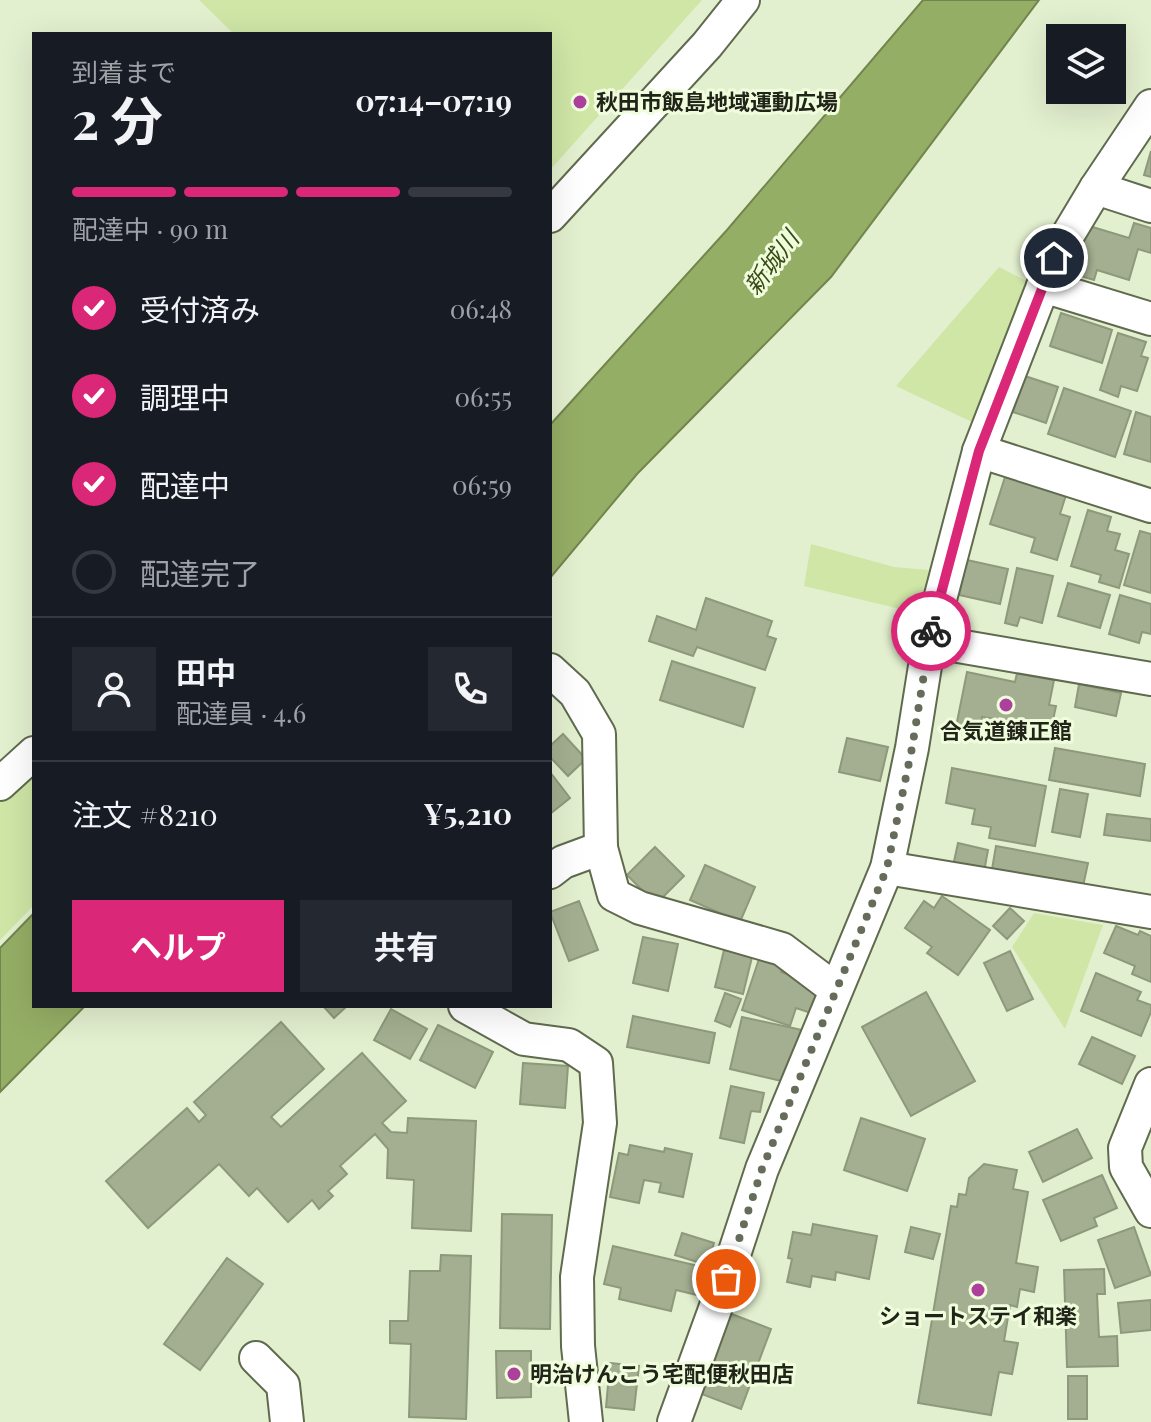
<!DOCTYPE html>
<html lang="ja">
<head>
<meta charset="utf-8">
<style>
  body { margin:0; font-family:"Playfair Display","Noto Sans JP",serif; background:#242831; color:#f1f3f6; height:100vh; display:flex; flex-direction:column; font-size:30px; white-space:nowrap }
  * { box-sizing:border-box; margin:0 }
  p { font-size:26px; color:#9ea1a6 }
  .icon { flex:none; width:44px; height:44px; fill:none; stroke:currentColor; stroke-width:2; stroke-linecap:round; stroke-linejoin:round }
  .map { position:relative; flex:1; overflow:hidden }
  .drawer { position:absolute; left:32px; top:32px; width:520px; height:976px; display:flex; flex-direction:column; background:#171b24; border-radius:0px; box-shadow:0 8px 32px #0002 }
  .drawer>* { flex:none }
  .buttons { position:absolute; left:1046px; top:24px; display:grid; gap:16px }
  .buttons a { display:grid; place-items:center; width:80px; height:80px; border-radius:0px; background:#171b24; box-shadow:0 8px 32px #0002; font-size:40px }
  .pin { position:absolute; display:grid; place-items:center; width:68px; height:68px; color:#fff; margin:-34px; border:4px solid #fff; border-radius:50%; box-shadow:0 2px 8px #0007 }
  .courier { position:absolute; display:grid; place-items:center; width:80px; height:80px; margin:-40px; border:6px solid #db2777; border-radius:50%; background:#fff; color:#222; box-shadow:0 2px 10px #0007 }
  .summary em { font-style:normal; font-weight:700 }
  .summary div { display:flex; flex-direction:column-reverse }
  .summary { display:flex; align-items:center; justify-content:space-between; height:136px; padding:0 40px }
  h1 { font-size:52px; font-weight:700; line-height:60px }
  .bar { display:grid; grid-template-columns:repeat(4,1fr); gap:12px 8px; align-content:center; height:96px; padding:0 40px }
  .bar i { height:10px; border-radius:6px; background:#363941 }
  .bar .selected { background:#db2777 }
  .bar p { grid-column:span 4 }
  .line { display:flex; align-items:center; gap:20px; padding:0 40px; border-top:2px solid #363941 }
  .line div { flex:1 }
  .round { display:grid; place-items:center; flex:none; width:84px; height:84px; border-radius:0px; background:#242831 }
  ol { padding:0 40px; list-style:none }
  li { display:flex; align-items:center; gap:24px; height:88px }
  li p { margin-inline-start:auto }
  li .icon { padding:8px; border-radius:50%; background:#db2777; color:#fff; stroke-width:4 }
  li:last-child { color:#9ea1a6 }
  li i { width:44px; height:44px; border:4px solid #363941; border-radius:50% }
  .button { display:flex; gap:16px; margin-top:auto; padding:16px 40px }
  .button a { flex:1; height:92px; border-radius:0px; background:#db2777; color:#fff; font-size:32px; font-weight:700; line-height:92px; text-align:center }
  .button a+a { background:#242831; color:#f1f3f6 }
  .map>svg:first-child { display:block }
</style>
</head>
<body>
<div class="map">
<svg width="1151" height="1422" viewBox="0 0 1151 1422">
  <rect width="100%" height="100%" fill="#e3f0cf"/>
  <g fill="#cfe6a7">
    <path d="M199 0H702L550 170V34H234Z"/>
    <path d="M999 267 1030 283 974 423 896 386Z"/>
    <path d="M811 544 894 567 929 570 917 613 804 586Z"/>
    <path d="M34 763V905L0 940V794Z"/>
    <path d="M1034 913 1103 925 1065 1029 1012 947Z"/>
  </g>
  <g fill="#95ae65" stroke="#72854e" stroke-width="2">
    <path d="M923 0H1039L831 277 637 474 550 578V425L727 230Z"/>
    <path d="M34 913V1006H85L0 1092V948Z"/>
  </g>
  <g fill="#a4af91" stroke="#8e997b" stroke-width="2">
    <path d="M1151 151V177L1144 175Z"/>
    <path d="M1134 223 1151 228V253L1138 249 1129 280 1097 270 1094 280 1071 273 1086 225 1129 238Z"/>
    <path d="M1061 313 1112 330 1102 363 1050 346Z"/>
    <path d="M1118 333 1146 342 1141 356 1148 358 1137 391 1121 386 1118 397 1100 390Z"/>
    <path d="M1025 376 1058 387 1046 423 1013 412Z"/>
    <path d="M1064 388 1131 411 1115 457 1048 434Z"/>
    <path d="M1136 412 1151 417V462L1124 454Z"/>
    <path d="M1005 477 1066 495 1060 514 1070 517 1057 560 1031 552 1035 538 990 524Z"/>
    <path d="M1088 510 1111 517 1107 531 1120 534 1115 550 1129 554 1119 588 1099 582 1101 575 1071 566Z"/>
    <path d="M1140 531 1151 534V593L1124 585Z"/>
    <path d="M967 560 1008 569 1000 604 959 595Z"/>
    <path d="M1017 568 1053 576 1042 623 1020 617 1017 626 1005 623Z"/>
    <path d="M1068 583 1110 595 1100 628 1058 616Z"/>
    <path d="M1120 595 1151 604V634L1142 632 1139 643 1109 634Z"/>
    <path d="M706 598 772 621 767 636 776 639 765 670 697 647 693 656 649 641 657 616 696 630Z"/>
    <path d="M672 661 755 688 743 727 660 700Z"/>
    <path d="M967 672 1015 682 1017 673 1054 680 1049 705 1056 706 1049 739 1010 731 1012 722 982 717 980 731 956 727Z"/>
    <path d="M1079 684 1121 693 1116 716 1075 707Z"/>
    <path d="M563 734 586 759 568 776 550 757V746Z"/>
    <path d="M847 738 888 747 880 781 839 772Z"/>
    <path d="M1055 748 1145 764 1140 796 1049 780Z"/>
    <path d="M952 768 1046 786 1035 846 989 838 991 827 972 824 975 809 946 803Z"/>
    <path d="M550 772 570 798 550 814Z"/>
    <path d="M1060 789 1088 794 1080 837 1052 832Z"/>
    <path d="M1107 814 1151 819V841L1104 835Z"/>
    <path d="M958 843 988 850 984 872 953 866Z"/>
    <path d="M996 846 1088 863 1082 891 991 875Z"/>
    <path d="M655 847 684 876 656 904 627 875Z"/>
    <path d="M705 865 755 887 740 922 690 900Z"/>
    <path d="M942 896 990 930 958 975 927 953 932 947 905 928 924 901 934 908Z"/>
    <path d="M579 901 598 950 569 961 550 912Z"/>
    <path d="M1010 908 1024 921 1007 939 993 926Z"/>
    <path d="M1116 926 1138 935 1140 931 1151 936V982L1132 974 1135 966 1104 953Z"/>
    <path d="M643 937 678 944 668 991 633 983Z"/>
    <path d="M725 946 753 953 743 994 715 987Z"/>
    <path d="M1010 951 1033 999 1007 1011 984 963Z"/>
    <path d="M760 956 784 964 781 972 821 985 811 1013 796 1008 790 1026 742 1010Z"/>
    <path d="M1096 973 1141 992 1137 1000 1151 1005V1012L1141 1036 1081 1011Z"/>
    <path d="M926 992 975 1081 911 1116 862 1027Z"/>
    <path d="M725 993 741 999 730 1027 715 1021Z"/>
    <path d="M323 1006H347L334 1018Z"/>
    <path d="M391 1009 427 1029 410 1059 374 1040Z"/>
    <path d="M633 1016 715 1033 709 1063 627 1047Z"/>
    <path d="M742 1017 802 1030 795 1061 786 1082 730 1069Z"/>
    <path d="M281 1022 324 1069 271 1117 281 1127 362 1053 406 1101 382 1123 391 1132 407 1133 408 1118 476 1121 471 1231 412 1228 414 1180 387 1178 388 1149 375 1134 340 1166 347 1174 328 1191 333 1196 319 1209 312 1200 288 1222 257 1188 249 1196 219 1164 148 1228 106 1181 187 1108 199 1122 206 1115 194 1102Z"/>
    <path d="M438 1025 493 1052 475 1088 420 1060Z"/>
    <path d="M1092 1037 1135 1056 1122 1084 1079 1064Z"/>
    <path d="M523 1063 568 1066 565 1108 520 1104Z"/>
    <path d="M731 1086 764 1093 760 1112 751 1111 744 1143 720 1138Z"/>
    <path d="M861 1118 925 1139 907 1191 844 1170Z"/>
    <path d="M1077 1129 1092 1158 1043 1182 1029 1152Z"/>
    <path d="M630 1145 664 1152 665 1148 692 1154 683 1197 659 1192 661 1183 644 1180 639 1203 610 1197 619 1153 628 1155Z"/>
    <path d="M984 1164 1017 1170 1013 1189 1028 1192 1016 1263 1038 1267 1034 1292 1020 1289 1017 1307 1010 1305 1004 1341 1018 1343 1012 1374 999 1372 991 1415 918 1403 951 1206 957 1207 959 1194 966 1195 969 1178Z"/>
    <path d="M1102 1175 1117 1208 1094 1218 1097 1226 1061 1241 1043 1200Z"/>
    <path d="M502 1214 552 1215 550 1329 500 1328Z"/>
    <path d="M813 1224 877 1236 869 1279 836 1272 835 1280 812 1276 810 1287 787 1282 792 1259 788 1258 793 1232 811 1235Z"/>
    <path d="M911 1227 940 1234 933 1259 905 1252Z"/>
    <path d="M1134 1227 1151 1275 1115 1288 1098 1240Z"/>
    <path d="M682 1233 714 1243 707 1265 675 1255Z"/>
    <path d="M613 1246 707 1268 701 1296 676 1290 671 1311 619 1299 621 1288 604 1284Z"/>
    <path d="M441 1255 471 1256 466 1419 409 1417 411 1344 390 1343V1321H408L410 1271H440Z"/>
    <path d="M227 1258 263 1284 200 1370 164 1344Z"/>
    <path d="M1104 1269 1105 1294H1097L1099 1337 1117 1336 1118 1366 1067 1367 1064 1270Z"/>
    <path d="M1151 1300V1330L1121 1333 1118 1303Z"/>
    <path d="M729 1313 771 1329 741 1409 699 1393Z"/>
    <path d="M496 1351H531V1397L497 1398Z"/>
    <path d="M610 1363 639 1366 634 1410 606 1407Z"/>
    <rect x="1068" y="1376" width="19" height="43"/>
  </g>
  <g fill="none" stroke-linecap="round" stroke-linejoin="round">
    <defs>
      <g id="minor">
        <path d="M1096 188 1151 206"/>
        <path d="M550 216 707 45 743 0"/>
        <path d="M1043 286 1151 319"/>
        <path d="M979 451 1151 506"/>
        <path d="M929 641 1151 679"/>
        <path d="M550 670 575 693 599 734 601 848 614 895 640 908 782 949 835 989"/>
        <path d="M0 784 34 753"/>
        <path d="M887 868 1151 912"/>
        <path d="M550 872 563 862 601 848"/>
        <path d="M465 1006 524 1039 569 1045 596 1063 600 1123 577 1277 578 1346 586 1422"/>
        <path d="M1151 1084 1125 1148 1126 1167 1151 1211"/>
        <path d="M256 1358 283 1385 287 1422"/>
        <path d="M674 1422 726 1279 762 1169 887 868 912 748 929 641 979 451 1054 258 1096 188 1151 106"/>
      </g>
    </defs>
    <use href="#minor" stroke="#606a4e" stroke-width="36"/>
    <use href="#minor" stroke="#fff" stroke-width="32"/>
  </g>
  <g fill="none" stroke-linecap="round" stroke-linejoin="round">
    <path stroke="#656c59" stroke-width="8" stroke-dasharray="0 14.4" d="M726 1279 762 1169 887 868 912 748 931 631"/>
    <path stroke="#db2777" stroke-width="10" d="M931 631 979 451 1054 258"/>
  </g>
  <g fill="#ae409d" stroke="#f0fddc" stroke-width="3">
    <circle cx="580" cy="102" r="8"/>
    <circle cx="1006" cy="705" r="8"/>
    <circle cx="978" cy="1290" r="8"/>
    <circle cx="514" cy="1374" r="8"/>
  </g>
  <g text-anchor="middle" stroke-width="6" stroke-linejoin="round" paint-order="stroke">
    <g font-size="22" font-weight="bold" fill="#212519" stroke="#f0fddc" text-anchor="start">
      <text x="596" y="110">秋田市飯島地域運動広場</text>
      <text x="1006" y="739" text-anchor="middle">合気道錬正館</text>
      <text x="978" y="1324" text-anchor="middle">ショートステイ和楽</text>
      <text x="530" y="1382">明治けんこう宅配便秋田店</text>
    </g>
    <g font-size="24" font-style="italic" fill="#3b4b16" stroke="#f0fddc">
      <text transform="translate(772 263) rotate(-53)" y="8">新城川</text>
    </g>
  </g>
</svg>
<div class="buttons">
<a><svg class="icon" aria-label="layers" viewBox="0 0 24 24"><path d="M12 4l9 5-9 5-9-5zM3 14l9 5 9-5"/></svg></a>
</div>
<div class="pin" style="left:726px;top:1279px;background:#ea580c"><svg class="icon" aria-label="bag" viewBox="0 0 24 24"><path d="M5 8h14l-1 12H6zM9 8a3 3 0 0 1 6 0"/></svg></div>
<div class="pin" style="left:1054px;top:258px;background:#1f2937"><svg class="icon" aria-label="home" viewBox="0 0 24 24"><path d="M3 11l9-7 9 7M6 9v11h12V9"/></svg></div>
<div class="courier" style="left:931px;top:631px"><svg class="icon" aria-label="bike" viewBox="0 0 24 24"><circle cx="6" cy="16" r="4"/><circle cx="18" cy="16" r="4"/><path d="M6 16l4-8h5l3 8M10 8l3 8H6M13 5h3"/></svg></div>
<section class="drawer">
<div class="summary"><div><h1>2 分</h1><p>到着まで</p></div><em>07:14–07:19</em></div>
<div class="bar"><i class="selected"></i><i class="selected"></i><i class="selected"></i><i></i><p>配達中 · 90 m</p></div>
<ol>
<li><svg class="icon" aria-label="check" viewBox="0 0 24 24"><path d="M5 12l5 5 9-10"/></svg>受付済み<p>06:48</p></li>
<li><svg class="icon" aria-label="check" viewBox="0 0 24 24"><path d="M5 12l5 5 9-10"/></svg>調理中<p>06:55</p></li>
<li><svg class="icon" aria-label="check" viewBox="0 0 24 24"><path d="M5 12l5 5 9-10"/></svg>配達中<p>06:59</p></li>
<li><i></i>配達完了</li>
</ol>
<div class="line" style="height:144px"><a class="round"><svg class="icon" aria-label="person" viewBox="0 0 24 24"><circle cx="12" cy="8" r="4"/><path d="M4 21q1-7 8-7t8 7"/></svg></a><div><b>田中</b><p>配達員 · 4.6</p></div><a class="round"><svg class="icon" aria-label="phone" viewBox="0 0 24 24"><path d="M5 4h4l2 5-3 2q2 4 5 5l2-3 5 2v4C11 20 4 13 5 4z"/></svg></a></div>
<div class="line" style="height:104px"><div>注文 #8210</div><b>¥5,210</b></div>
<div class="button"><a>ヘルプ</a><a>共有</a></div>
</section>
</div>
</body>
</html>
